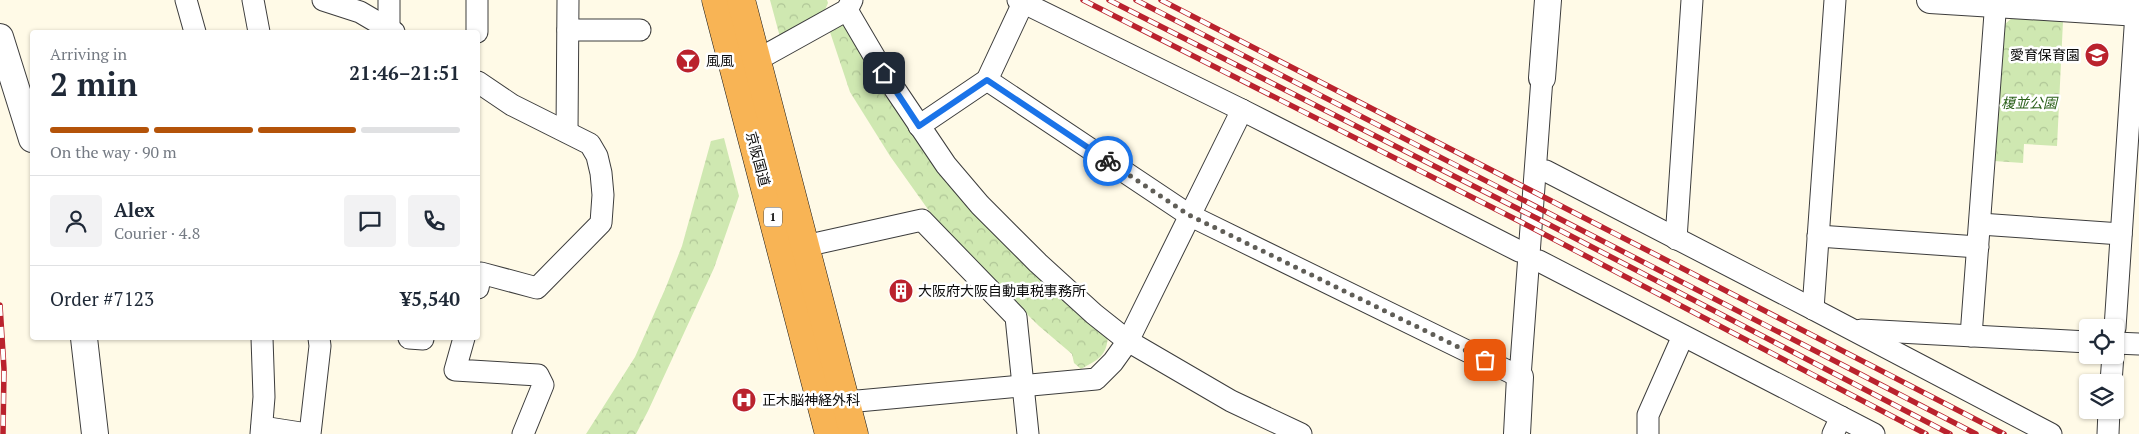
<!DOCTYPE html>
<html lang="en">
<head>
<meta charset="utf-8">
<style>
  body { margin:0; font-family:"PT Serif","Noto Sans JP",serif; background:#f2f2f3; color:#1f2937; height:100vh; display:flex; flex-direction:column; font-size:19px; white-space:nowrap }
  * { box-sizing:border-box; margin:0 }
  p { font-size:16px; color:#747a83 }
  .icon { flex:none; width:28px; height:28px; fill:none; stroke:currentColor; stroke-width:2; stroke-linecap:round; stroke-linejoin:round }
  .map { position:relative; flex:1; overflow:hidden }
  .side { position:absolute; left:30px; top:30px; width:450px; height:310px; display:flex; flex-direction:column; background:#fff; border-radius:5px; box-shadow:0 1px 4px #0004 }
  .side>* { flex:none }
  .buttons { position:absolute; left:2079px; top:319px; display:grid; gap:10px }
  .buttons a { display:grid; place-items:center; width:45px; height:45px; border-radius:5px; background:#fff; box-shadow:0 1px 4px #0004; font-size:25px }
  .pin { position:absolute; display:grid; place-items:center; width:42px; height:42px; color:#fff; margin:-21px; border-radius:10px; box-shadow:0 2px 8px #0006 }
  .courier { position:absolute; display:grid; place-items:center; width:50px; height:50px; margin:-25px; border:4px solid #1a73e8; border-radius:50%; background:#fff; color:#222; box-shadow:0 1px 6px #0007 }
  .summary em { font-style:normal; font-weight:800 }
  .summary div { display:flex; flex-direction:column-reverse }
  .summary { display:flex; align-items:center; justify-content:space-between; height:85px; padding:0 20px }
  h1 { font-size:32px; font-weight:800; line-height:38px }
  .bar { display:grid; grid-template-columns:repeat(4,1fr); gap:8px 5px; align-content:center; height:60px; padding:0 20px }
  .bar i { height:6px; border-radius:4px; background:#e0e1e3 }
  .bar .active { background:#b45309 }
  .bar p { grid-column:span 4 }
  .line { display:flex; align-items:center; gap:12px; padding:0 20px; border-top:1px solid #e0e1e3 }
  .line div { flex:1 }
  .round { display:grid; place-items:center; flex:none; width:52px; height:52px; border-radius:5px; background:#f2f2f3 }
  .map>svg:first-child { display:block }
</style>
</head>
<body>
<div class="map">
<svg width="2139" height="434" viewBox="0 0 2139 434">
  <defs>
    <pattern id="park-crowns" width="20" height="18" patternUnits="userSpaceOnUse" patternTransform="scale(1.25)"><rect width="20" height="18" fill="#cfe8b1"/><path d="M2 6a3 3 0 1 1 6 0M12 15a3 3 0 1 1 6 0" fill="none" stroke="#b0c697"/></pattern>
  </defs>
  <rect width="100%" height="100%" fill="#fffae7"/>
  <g fill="url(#park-crowns)">
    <path d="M770 0H827L828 3 825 10 780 37Z"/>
    <path d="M2013 17 2062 20 2063 21 2057 146 2024 144 2023 163 1994 161 2004 25Z"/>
    <path d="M849 22 880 76 1108 335C1107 356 1099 359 1081 369L1074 363 1072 354 1039 326 961 249 927 208 890 156 850 92 829 29Z"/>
    <path d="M724 138 739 196 714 268 648 411 636 434H586L635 357 666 287 682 246 711 141Z"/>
  </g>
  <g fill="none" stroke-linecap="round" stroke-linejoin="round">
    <defs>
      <g id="minor">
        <path d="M186 0 195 32"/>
        <path d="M253 0 259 32"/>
        <path d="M323 0 360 12 394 32"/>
        <path d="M389 0V29"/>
        <path d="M1018 0 1242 110 1519 251"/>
        <path d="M847 10 884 73 946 165 980 205 1038 263 1094 314 1128 341 1231 401 1301 434"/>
        <path d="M568 30H640"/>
        <path d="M477 32V0"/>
        <path d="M757 60 847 10 852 0"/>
        <path d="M987 80 1189 215 1520 377 1542 78"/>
        <path d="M478 82 512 105 590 144 597 156 601 173 603 195 601 223 537 288 481 273 478 288"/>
        <path d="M919 126 987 80 1023 3"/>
        <path d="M567 132 568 0"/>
        <path d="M1546 171 1813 309 2051 434"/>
        <path d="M1980 224 2121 234"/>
        <path d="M1818 236 1978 247"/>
        <path d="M1676 239 1692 0"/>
        <path d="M805 246 922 220 1016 317 1028 434"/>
        <path d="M1539 261 1874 434"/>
        <path d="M1813 309 1835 0"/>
        <path d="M2115 328 2136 13"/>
        <path d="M1861 330 2088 342"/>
        <path d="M1971 336 1996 0"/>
        <path d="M409 338 423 339"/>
        <path d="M464 338 455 370 538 375 543 385 523 434"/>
        <path d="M2115 343 2139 344"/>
        <path d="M2111 382 2113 355"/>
        <path d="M847 402 1096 379 1113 362 1128 341 1242 110"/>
        <path d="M262 427 307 434"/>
        <path d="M261 434 264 397 262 338"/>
        <path d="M310 434 320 346 319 338"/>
        <path d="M1648 434V415L1683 336"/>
        <path d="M1833 434 1841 417"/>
        <path d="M2108 434 2109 410"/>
      </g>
      <g id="tertiary">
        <path d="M1930 0 2139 13"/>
        <path d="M0 37 32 139"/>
        <path d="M1542 78 1548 0"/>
        <path d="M84 338 95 434"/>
        <path d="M1517 434 1520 377"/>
      </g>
      <g id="trunk">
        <path d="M716 0 829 434"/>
        <path d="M741 0 854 434"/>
      </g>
    </defs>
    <use href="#minor" stroke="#3d3d3d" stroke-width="23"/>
    <use href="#tertiary" stroke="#3d3d3d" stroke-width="28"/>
    <use href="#trunk" stroke="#1b1b1b" stroke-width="29"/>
    <use href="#minor" stroke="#fff" stroke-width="21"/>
    <use href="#tertiary" stroke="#fff" stroke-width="26"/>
    <use href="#trunk" stroke="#f8b455" stroke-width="28"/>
    <defs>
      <g id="rail">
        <path d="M1083 0 1519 221 1926 434"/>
        <path d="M1109 0 1546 223 1950 434"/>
        <path d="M1136 0 1976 434"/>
        <path d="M1161 0 2004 434"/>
        <path d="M0 305 4 369 3 434"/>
      </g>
    </defs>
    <use href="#rail" stroke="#ba222d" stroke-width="5.5"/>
    <use href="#rail" stroke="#fff" stroke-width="4" stroke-dasharray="11" stroke-linecap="butt"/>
  </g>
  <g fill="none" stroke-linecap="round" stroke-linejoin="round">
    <path stroke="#605e57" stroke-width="5" stroke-dasharray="0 9" d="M1108 161 1189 215 1485 360"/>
    <path stroke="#1a73e8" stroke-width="6" d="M884 73 919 126 987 80 1108 161"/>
  </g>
  <defs>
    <symbol id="school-disc" viewBox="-11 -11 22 22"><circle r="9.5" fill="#ba222d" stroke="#fff"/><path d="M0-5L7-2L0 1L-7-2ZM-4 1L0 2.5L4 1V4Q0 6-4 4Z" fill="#fff"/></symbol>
    <symbol id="bar-disc" viewBox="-11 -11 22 22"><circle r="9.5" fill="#ba222d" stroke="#fff"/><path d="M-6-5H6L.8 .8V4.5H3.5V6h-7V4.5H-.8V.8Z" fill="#fff"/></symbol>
    <symbol id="building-disc" viewBox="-11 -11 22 22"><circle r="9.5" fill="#ba222d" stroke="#fff"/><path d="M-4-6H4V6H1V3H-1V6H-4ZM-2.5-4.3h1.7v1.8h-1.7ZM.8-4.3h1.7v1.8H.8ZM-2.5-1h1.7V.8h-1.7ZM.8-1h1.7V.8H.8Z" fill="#fff"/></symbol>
    <symbol id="hospital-disc" viewBox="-11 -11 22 22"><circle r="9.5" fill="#ba222d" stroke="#fff"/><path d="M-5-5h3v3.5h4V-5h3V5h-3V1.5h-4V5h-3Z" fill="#fff"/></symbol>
  </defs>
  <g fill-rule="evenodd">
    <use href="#school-disc" x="2083" y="41" width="28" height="28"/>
    <use href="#bar-disc" x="674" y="47" width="28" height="28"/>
    <use href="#building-disc" x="887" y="277" width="28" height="28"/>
    <use href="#hospital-disc" x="730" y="386" width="28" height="28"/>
  </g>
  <g text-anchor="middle" stroke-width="5" stroke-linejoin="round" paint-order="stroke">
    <rect fill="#fff" stroke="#545454" stroke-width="1" x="764" y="207.5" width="18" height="19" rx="4"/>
    <g font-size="12" font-weight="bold" fill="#0a0a0a">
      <text x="773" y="221">1</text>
    </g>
    <g font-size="14" fill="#0a0a0a" stroke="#fff" text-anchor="start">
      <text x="2080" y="60" text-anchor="end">愛育保育園</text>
      <text x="706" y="66">風風</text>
      <text x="918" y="296">大阪府大阪自動車税事務所</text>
      <text x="762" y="405">正木脳神経外科</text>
    </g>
    <g font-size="14" font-style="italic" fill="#2b611b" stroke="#fff">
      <text x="2029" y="108">榎並公園</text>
    </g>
    <g font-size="14" fill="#0a0a0a" stroke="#fff">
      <text transform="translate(758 159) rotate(75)" y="5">京阪国道</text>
    </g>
  </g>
</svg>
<div class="buttons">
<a><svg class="icon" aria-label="locate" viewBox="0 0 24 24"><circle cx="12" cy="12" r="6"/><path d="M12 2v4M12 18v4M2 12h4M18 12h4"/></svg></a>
<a><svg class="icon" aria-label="layers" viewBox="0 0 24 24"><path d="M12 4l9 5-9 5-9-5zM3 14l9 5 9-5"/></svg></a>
</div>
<div class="pin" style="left:1485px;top:360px;background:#ea580c"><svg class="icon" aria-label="bag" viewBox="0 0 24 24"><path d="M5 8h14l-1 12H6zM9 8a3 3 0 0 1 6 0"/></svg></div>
<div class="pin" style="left:884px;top:73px;background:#1f2937"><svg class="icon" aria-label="home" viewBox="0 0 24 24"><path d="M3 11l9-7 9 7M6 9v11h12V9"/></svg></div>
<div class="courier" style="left:1108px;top:161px"><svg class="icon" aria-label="bike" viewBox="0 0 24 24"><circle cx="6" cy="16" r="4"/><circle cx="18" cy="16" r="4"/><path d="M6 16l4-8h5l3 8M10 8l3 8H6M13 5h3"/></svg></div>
<section class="side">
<div class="summary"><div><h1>2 min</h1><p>Arriving in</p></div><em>21:46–21:51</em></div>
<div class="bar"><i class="active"></i><i class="active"></i><i class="active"></i><i></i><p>On the way · 90 m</p></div>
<div class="line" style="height:90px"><a class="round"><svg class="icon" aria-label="person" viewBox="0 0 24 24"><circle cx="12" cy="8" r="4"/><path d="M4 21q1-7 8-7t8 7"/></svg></a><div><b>Alex</b><p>Courier · 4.8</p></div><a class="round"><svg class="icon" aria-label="chat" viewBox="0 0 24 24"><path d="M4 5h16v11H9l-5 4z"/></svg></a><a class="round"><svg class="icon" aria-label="phone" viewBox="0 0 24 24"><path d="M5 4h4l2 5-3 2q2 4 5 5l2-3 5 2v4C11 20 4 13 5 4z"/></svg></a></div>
<div class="line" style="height:65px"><div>Order #7123</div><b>¥5,540</b></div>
</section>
</div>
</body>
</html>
